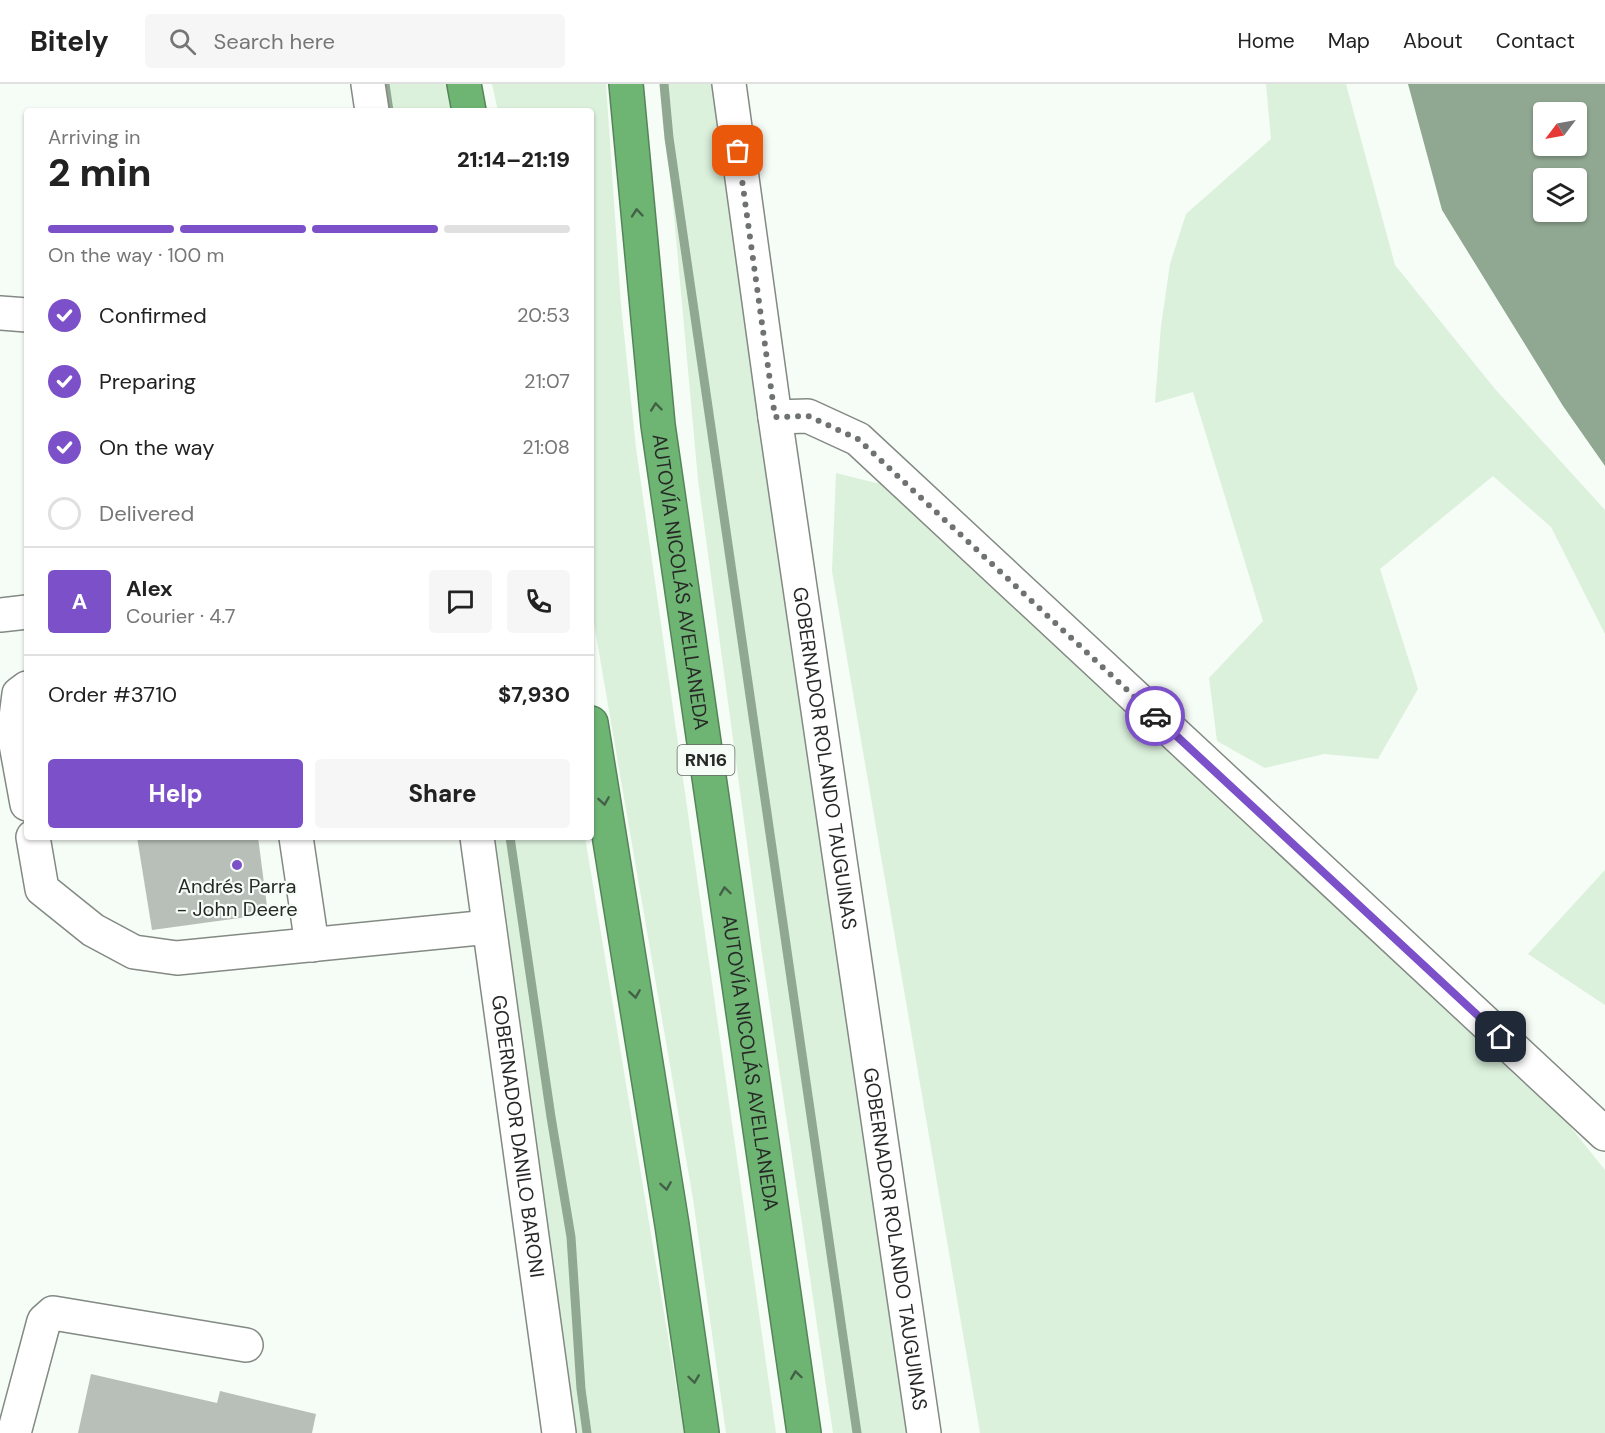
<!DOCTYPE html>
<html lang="en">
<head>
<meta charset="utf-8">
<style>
  body { margin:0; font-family:"DM Sans",sans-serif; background:#f6f6f6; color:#222; height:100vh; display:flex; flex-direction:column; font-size:22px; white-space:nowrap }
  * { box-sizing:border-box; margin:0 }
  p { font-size:20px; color:#767676 }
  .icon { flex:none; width:33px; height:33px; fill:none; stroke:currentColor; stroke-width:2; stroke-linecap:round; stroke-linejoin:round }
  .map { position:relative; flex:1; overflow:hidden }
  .panel { position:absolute; left:24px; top:24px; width:570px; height:732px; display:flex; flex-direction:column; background:#fff; border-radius:6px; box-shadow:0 2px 4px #0004 }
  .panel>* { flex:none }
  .needle { width:39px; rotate:238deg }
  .fabs { position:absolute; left:1533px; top:18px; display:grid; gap:12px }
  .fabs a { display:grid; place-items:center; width:54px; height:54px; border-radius:6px; background:#fff; box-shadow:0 2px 4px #0004; font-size:30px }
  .pin { position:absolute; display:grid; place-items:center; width:51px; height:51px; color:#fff; margin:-26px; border-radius:12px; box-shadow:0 3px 9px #0006 }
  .courier { position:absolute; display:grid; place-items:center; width:60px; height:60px; margin:-30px; border:4px solid #7b50c9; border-radius:50%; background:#fff; color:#222; box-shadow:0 2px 8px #0007 }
  .head em { font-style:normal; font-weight:800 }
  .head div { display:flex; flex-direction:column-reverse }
  .head { display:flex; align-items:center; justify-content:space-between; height:102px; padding:0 24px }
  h1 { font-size:39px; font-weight:800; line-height:45px }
  .bar { display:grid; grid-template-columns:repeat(4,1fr); gap:9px 6px; align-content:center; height:72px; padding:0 24px }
  .bar i { height:8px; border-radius:4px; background:#e0e0e0 }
  .bar .current { background:#7b50c9 }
  .bar p { grid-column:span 4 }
  .line { display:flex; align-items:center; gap:15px; padding:0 24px; border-top:2px solid #e0e0e0 }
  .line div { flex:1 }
  .round { display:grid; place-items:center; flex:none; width:63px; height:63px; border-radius:6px; background:#f6f6f6 }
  ol { padding:0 24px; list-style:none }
  li { display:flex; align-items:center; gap:18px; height:66px }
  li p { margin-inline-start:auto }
  li .icon { padding:6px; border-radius:50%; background:#7b50c9; color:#fff; stroke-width:4 }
  li:last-child { color:#767676 }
  li i { width:33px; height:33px; border:3px solid #e0e0e0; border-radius:50% }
  .primary-button { display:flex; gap:12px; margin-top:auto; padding:12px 24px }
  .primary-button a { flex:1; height:69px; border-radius:6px; background:#7b50c9; color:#fff; font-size:24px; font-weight:800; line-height:69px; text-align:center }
  .primary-button a+a { background:#f6f6f6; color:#222 }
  header { display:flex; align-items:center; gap:36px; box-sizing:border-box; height:84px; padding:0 30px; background:#fff; border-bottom:2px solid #e0e0e0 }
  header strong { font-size:28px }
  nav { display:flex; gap:33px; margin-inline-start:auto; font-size:21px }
  .search { width:420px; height:54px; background:#f6f6f6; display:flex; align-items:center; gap:15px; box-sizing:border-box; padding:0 21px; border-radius:6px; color:#767676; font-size:22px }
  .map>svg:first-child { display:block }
</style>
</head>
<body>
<header>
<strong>Bitely</strong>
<div class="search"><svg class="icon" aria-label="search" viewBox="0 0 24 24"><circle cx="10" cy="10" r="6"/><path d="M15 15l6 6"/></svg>Search here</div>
<nav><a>Home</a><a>Map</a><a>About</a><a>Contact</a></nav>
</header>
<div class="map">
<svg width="1605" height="1349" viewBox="0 0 1605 1349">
  <rect width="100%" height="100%" fill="#f6fcf6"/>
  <g fill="#dbf1dc">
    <path d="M382 0H448L453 27H386Z"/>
    <path d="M492 0H606L621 221 636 364 776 1349H726L693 1115 591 522V27H498Z"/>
    <path d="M662 0H715L910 1349H833L761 863 698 396Z"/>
    <path d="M1266 0H1346L1395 181 1495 305 1605 426V550L1551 443 1493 392 1380 485 1418 605 1378 675 1324 670 1265 684 1217 657 1209 594 1263 537 1193 308 1155 319 1161 242 1170 180 1186 130 1271 55Z"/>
    <path d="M836 389 949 417 1265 752 1561 1031 1605 1086V1349H980L832 487Z"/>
    <path d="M490 753H585L684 1349H576Z"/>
    <path d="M1605 786V921L1528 870Z"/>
  </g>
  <path fill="#90a791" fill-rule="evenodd" d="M1408 0H1605V382L1563 322 1442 126ZM1544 28H1576V62H1544ZM1544 94H1576V128H1544Z"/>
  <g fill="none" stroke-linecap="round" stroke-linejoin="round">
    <g stroke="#90a791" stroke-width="9">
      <path d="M385 0 389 27"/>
      <path d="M664 0 669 54 857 1349"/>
      <path d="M510 753 551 1033 571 1153 581 1305 587 1349"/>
    </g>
  </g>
  <g fill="#b8beb8">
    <path d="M137 753H258L268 830 152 846Z"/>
    <path d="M91 1290 217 1319 220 1307 316 1330 312 1349H78Z"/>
  </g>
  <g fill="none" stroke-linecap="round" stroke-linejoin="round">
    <defs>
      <g id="minor">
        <path d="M368 0 372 27"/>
        <path id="s1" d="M729 0 775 333 924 1349"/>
        <path d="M0 229 27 231"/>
        <path d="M775 333 808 332 858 355 1605 1050"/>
        <path d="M0 531 27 528"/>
        <path d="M27 604 19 610 14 649 27 720"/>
        <path d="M33 753 42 805 93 846 134 868 177 874 489 843"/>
        <path d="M296 753 312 861"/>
        <path id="s2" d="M477 753 559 1349"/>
        <path d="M14 1349 44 1237 53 1229 246 1261"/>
      </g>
      <g id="highway">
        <path d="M464 0 469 27"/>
        <path id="s3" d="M626 0 658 341 804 1349"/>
        <path d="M591 639 672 1141 702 1349"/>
      </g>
    </defs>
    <use href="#minor" stroke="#838983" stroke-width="36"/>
    <use href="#highway" stroke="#558459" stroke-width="36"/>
    <use href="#minor" stroke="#fff" stroke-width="33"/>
    <use href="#highway" stroke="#6eb574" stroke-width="33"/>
  </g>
  <defs><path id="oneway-chevron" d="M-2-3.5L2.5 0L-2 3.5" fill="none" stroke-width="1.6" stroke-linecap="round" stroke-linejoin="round" transform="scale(1.5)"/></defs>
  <g stroke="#436146">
    <use href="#oneway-chevron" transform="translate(637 129) rotate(-95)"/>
    <use href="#oneway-chevron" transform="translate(656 323) rotate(-96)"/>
    <use href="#oneway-chevron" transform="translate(604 717) rotate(81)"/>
    <use href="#oneway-chevron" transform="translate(725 807) rotate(-98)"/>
    <use href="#oneway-chevron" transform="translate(635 910) rotate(81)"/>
    <use href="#oneway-chevron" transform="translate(666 1102) rotate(81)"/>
    <use href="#oneway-chevron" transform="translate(796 1291) rotate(-98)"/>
    <use href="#oneway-chevron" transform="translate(694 1295) rotate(82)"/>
  </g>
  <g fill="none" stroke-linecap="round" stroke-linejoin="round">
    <path stroke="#6f736f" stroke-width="6" stroke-dasharray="0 10.8" d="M738 67 775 333 808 332 858 355 1155 632"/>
    <path stroke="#7b50c9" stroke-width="8" d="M1155 632 1501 953"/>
  </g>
  <circle fill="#7b50c9" stroke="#f6fcf6" stroke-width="2" cx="237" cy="781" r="6"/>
  <g text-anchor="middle" stroke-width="4.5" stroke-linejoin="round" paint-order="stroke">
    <rect fill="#f6fcf6" stroke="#656865" stroke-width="1.5" x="677.5" y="661" width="57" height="30" rx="4.5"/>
    <g font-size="18" font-weight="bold" fill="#272927">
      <text x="706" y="682">RN16</text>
    </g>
    <g font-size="20" fill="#272927" stroke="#f6fcf6">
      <text dy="7" stroke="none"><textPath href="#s3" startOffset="501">AUTOVÍA NICOLÁS AVELLANEDA</textPath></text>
      <text dy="7" stroke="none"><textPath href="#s1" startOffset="681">GOBERNADOR ROLANDO TAUGUINAS</textPath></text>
      <text dy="7" stroke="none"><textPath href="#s3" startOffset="987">AUTOVÍA NICOLÁS AVELLANEDA</textPath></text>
      <text dy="7" stroke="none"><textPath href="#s2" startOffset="302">GOBERNADOR DANILO BARONI</textPath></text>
      <text dy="7" stroke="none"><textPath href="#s1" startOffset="1167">GOBERNADOR ROLANDO TAUGUINAS</textPath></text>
    </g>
    <g font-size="20" fill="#272927" stroke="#f6fcf6">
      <text x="237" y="809">Andrés Parra<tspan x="237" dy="23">- John Deere</tspan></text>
    </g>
  </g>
</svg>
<div class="fabs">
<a><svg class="needle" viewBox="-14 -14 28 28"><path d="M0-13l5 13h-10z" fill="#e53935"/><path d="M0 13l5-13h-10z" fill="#767676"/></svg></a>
<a><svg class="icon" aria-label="layers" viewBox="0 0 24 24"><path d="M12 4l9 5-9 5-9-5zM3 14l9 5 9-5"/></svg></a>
</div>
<div class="pin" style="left:738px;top:67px;background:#ea580c"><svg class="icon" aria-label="bag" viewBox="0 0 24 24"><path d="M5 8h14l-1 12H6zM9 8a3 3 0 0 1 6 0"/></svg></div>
<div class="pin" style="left:1501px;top:953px;background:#1f2937"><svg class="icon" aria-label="home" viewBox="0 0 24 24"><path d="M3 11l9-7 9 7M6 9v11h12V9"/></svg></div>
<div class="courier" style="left:1155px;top:632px"><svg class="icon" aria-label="car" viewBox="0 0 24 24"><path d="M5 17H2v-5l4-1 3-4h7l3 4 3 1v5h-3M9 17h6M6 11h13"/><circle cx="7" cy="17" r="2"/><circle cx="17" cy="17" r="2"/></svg></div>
<section class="panel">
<div class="head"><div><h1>2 min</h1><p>Arriving in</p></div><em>21:14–21:19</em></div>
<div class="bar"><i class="current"></i><i class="current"></i><i class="current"></i><i></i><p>On the way · 100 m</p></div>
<ol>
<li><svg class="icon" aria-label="check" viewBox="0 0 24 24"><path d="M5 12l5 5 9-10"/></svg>Confirmed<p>20:53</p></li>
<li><svg class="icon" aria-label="check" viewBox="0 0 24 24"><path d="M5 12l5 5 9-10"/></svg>Preparing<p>21:07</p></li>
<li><svg class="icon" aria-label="check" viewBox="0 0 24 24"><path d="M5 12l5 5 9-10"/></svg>On the way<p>21:08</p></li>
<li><i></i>Delivered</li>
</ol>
<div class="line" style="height:108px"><b class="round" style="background:#7b50c9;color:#fff">A</b><div><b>Alex</b><p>Courier · 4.7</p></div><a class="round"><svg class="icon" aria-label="chat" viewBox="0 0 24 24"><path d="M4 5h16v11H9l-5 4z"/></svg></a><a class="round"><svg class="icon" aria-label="phone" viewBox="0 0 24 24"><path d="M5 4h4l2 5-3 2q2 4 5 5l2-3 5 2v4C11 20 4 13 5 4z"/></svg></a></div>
<div class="line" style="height:78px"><div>Order #3710</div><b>$7,930</b></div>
<div class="primary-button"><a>Help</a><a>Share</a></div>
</section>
</div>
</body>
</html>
